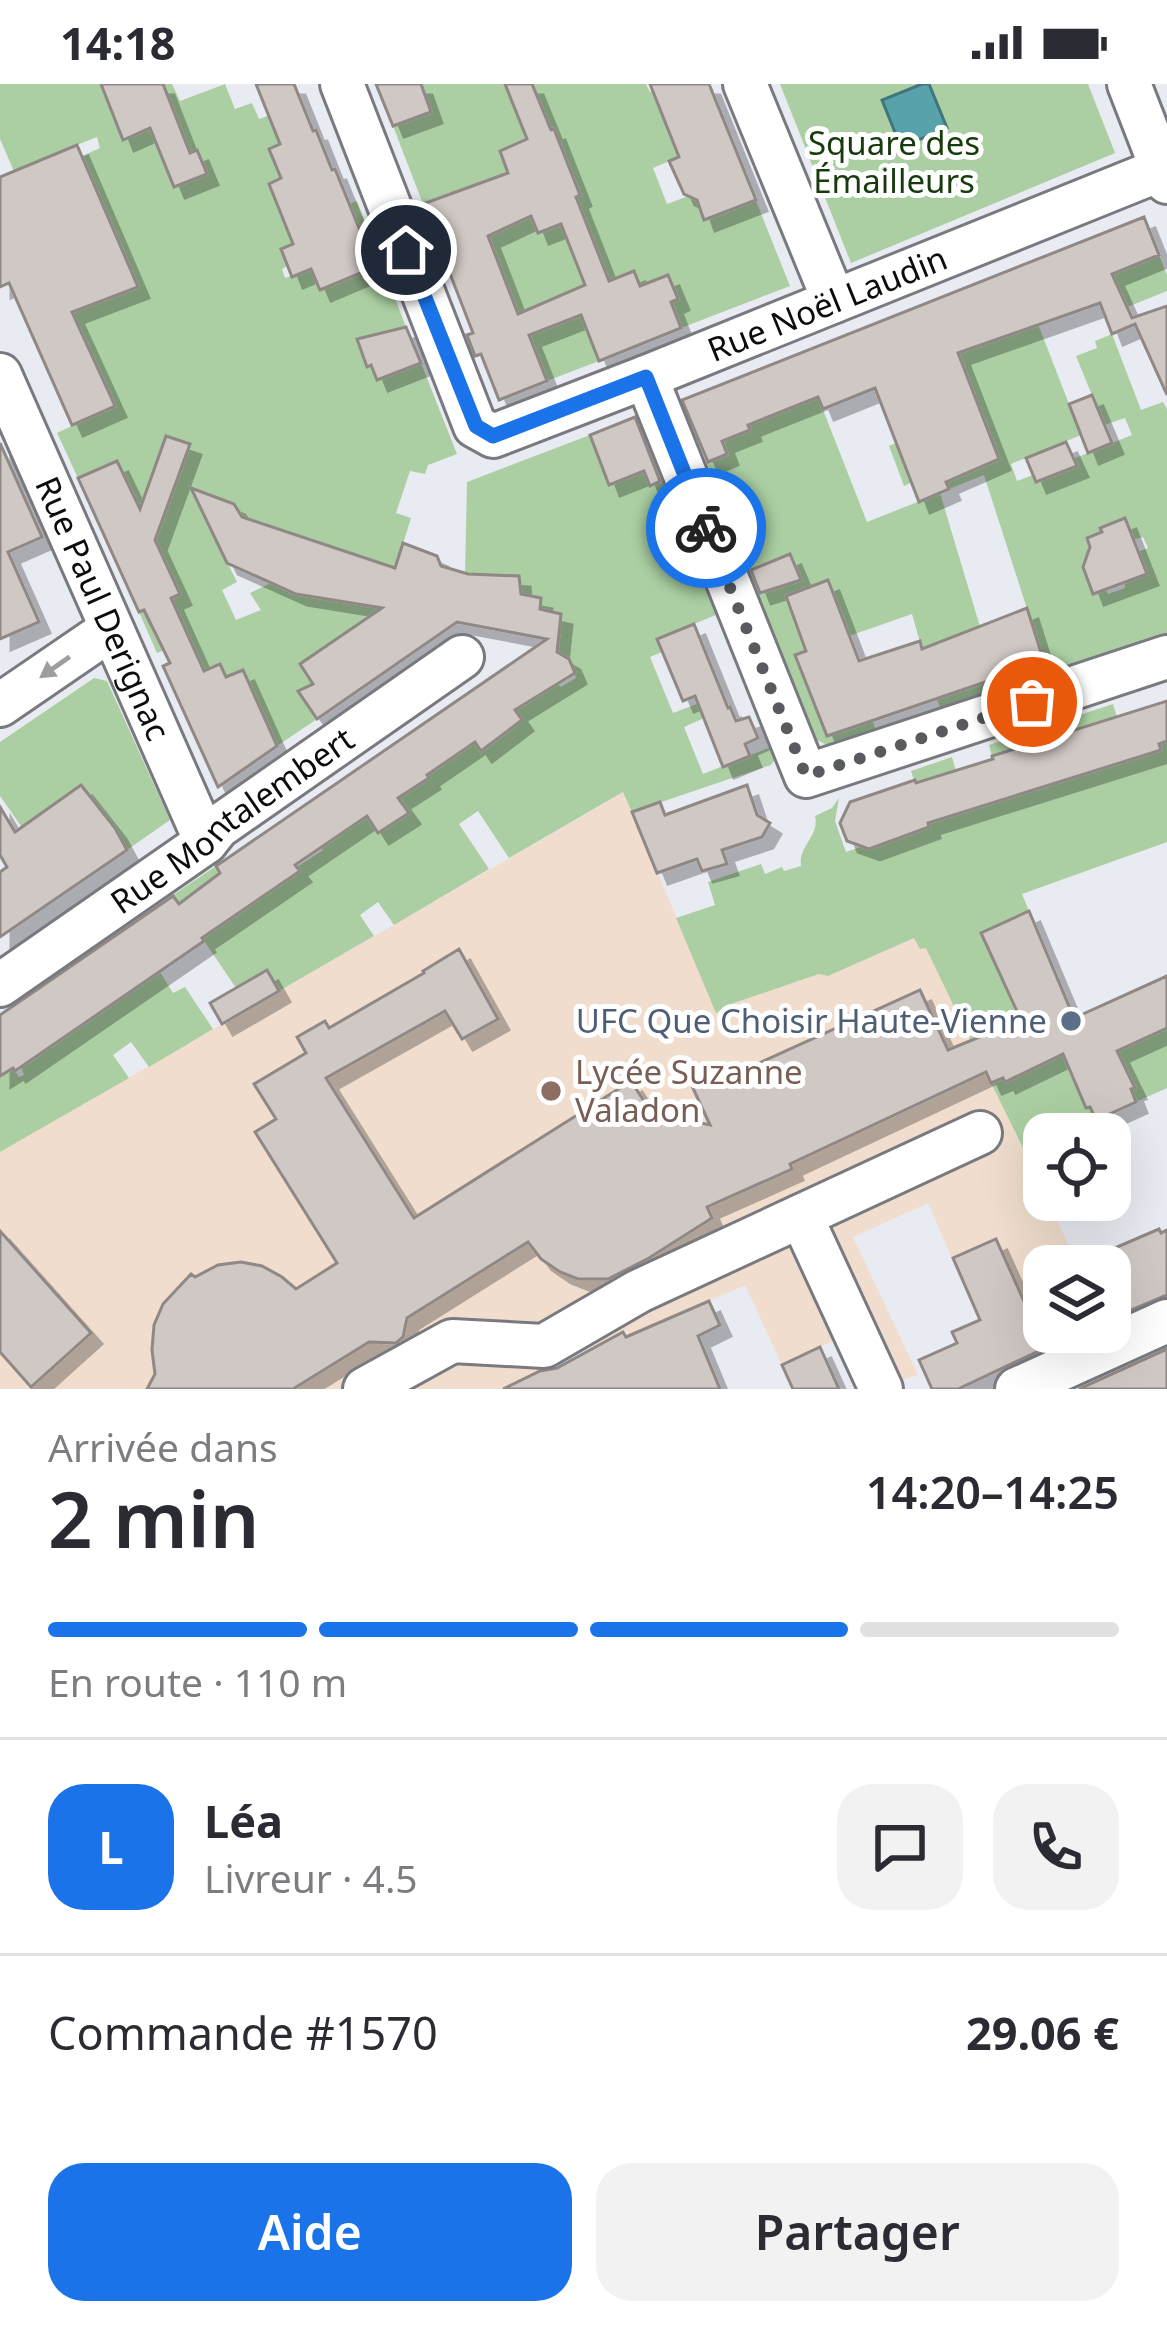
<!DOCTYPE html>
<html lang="fr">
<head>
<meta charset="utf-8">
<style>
  body { margin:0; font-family:"Noto Sans",sans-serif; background:#f2f2f3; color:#2b2b33; height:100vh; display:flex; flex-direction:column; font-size:45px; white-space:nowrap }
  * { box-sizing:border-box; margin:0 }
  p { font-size:39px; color:#7c7c81 }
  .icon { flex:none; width:66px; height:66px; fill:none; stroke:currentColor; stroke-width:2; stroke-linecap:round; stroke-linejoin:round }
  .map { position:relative; height:1305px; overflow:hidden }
  .drawer { display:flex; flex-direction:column; background:#fff; flex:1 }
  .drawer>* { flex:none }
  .fabs { position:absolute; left:1023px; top:1029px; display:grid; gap:24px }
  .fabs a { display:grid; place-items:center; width:108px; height:108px; border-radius:24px; background:#fff; box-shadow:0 12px 48px #0002; font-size:60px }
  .pin { position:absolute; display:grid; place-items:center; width:102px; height:102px; color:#fff; margin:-51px; border:6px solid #fff; border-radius:50%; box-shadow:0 3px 12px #0007 }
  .courier { position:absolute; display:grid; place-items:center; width:120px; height:120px; margin:-60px; border:9px solid #1a73e8; border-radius:50%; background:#fff; color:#222; box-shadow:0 3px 15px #0007 }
  .summary em { font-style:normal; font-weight:600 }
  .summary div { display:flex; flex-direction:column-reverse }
  .summary { display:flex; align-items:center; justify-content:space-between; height:204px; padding:0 48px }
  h1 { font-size:78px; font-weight:600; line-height:90px }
  .bar { display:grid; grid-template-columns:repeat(4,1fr); gap:18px 12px; align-content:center; height:144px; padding:0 48px }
  .bar i { height:15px; border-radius:9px; background:#e1e1e2 }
  .bar .active { background:#1a73e8 }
  .bar p { grid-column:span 4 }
  .line { display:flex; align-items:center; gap:30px; padding:0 48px; border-top:3px solid #e1e1e2 }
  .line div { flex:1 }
  .round { display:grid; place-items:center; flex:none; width:126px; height:126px; border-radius:36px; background:#f2f2f3 }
  .action { display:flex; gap:24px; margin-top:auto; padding:24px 48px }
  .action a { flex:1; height:138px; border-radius:36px; background:#1a73e8; color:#fff; font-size:48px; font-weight:600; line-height:138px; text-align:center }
  .action a+a { background:#f2f2f3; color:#2b2b33 }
  .status { display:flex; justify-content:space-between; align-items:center; height:84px; padding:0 60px; background:#fff; direction:ltr }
  .status svg { height:33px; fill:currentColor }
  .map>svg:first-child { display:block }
</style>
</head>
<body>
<div class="status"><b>14:18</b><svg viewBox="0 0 49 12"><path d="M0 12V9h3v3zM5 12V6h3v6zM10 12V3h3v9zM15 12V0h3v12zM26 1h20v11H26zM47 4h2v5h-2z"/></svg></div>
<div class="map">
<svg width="1167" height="1305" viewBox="0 0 1167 1305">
  <defs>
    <filter id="shadow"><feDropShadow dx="11" dy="11" stdDeviation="0" flood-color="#0004"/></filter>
  </defs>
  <rect width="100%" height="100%" fill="#e9ebf2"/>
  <path fill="#f0ddcd" d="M624 708 716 928 728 921 819 890 828 892 914 854 926 863 1044 1109V1116H1047L1079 1182H1044V1248H1086L1001 1286 928 1119 853 1153 918 1291 904 1295 888 1290 859 1303 835 1256 782 1281 745 1201 630 1252 627 1247 623 1248 503 1305H0V1068Z"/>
  <g fill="#abcfa2" fill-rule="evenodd">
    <path d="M0 0H101L123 55 150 44 153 0H172L180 17 225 0 235 25 252 19 259 35 297 21 308 49 270 65 300 139 357 117 374 160 355 168 281 165 287 182 282 185 285 194 311 185 320 205 381 178 406 243 358 255 366 282 371 281 377 296 421 279 457 370 428 381 425 390 410 387 396 429 411 434 383 524 300 580 313 600 299 607 317 635 277 662 269 643 245 651 226 593 204 587 189 556 157 569 139 528 179 510 144 433 104 451 93 428 133 409 116 377 78 394 57 349 114 322 72 228 138 202 82 72 100 64 97 53 37 77 19 99 0 55ZM208 439 284 447 363 474 271 499 250 509 261 526 236 536 222 506 237 498Z"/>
    <path d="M421 0H505L527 55 500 67 525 134 531 132 538 149 561 140 600 176 576 113 580 110 555 46H551L532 0H646L650 8 672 0H709L712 9 662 28 679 73 653 84 667 120 694 110 705 136 756 117 790 202 681 244 671 218C628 196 599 192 555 214L596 225 588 249 599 277 547 297 500 184 454 201 442 168 468 104 423 120 393 42 431 27Z"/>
    <path d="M780 0H1088L1115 69 851 179Z"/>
    <path d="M1159 171 1167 191V207L1105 232 1092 198Z"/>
    <path d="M954 209 1038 240 1081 351 1011 380 1017 397 1033 391 1037 398 1076 383 1073 375 1132 351 1125 334 1104 341 1076 272 1097 264 1095 257 1112 250 1141 326 1163 318 1167 325V550L1048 590 984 391 949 405 940 384 904 402 889 362 925 347 977 384 999 375 937 215ZM1101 444 1133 456 1143 453 1148 464 1138 468 1146 490 1124 499 1125 504 1108 510 1106 506 1093 510 1084 488 1087 485V472L1092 470 1087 454 1102 448Z"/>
    <path d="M818 313 867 438 940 409 999 606 941 625 936 614 965 550 922 565 912 530 849 552 828 497 786 512 806 567 795 572 825 648 832 650 872 635 876 647 829 662 815 655 758 510 771 506 790 471 749 487 706 378 726 370 722 357 749 347 748 341Z"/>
    <path d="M590 351 609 400 644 387 651 402 665 397 718 530 658 555 662 568 650 573 673 629 710 615 715 629 684 643 703 690 771 663 776 674 771 681 632 728 623 708 509 774 478 727 459 740 489 785 394 841 378 818 360 831 374 852 279 907 267 887 236 904 173 811 216 782 220 789 299 787 297 783 323 766 296 727 310 717 335 754 367 732 408 728 398 714 428 695 427 691 475 658 482 666 521 637 515 626 558 600 561 603 576 594 569 575 546 563 559 547 561 530 540 525V514L521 510 519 492 465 490 467 398Z"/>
    <path d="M94 594 107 597 170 736 127 766 114 744 81 701 44 775 0 712V658Z"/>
    <path d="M1113 620 1130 675 1160 666 1159 660 1167 657V758L1022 810 1029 827 981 848 993 876H995L1025 937 985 951 972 960 926 864 920 865 914 854 828 892 819 890 728 921 716 929 676 834 715 821 708 798 761 780 765 790 782 783 784 787 801 782C798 762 820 752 815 732L832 724 839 714 835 737 846 768 866 761 868 765 929 744 911 687 952 673 956 687 935 736 1031 660 992 672 989 661Z"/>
    <path d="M86 872 117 917 160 888 173 909 185 903 213 945 149 983 131 958 113 971 129 994 0 1068V992L13 984 19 993 24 991 21 983 95 929 66 886Z"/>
    <path d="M1167 944V1004L1136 1018 1131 1005 1134 1003 1113 964Z"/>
    <path d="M1055 970 1067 972 1085 1023H1090L1096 1036 1065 1050H1044V1059L1025 1068 991 999Z"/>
  </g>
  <path fill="#58a3ab" stroke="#41767c" stroke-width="3" d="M922 0H929L947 44 901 63 882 16Z"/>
  <g fill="#d0c8c5" stroke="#8f8885" stroke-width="3" fill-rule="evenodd" filter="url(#shadow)">
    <path d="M101 0H163L190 69 197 66 207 90 174 103 150 44 123 56Z"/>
    <path d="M256 0H294L313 47 316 46 332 86 335 85 374 181 363 185V188L320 206 311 185 292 193 281 165 293 160 269 100 281 94 269 65 280 60Z"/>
    <path d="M376 0H421L431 28 393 42Z"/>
    <path d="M505 0H532L551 46 554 45 580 111 576 113 609 197 634 187 640 202 668 191 678 215 671 218 681 244 599 277 581 231 529 251 547 297 499 316 481 270 475 272 467 251 473 249 423 120 508 89 500 67 527 55ZM531 132 538 149 561 140 585 201 518 230 488 152Z"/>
    <path d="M650 0H709L756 116 704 136 697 116 684 110 669 77 679 73Z"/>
    <path d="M77 61 138 203 72 228 115 322 72 341 9 199 0 203V93Z"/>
    <path d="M1144 133 1159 171 1112 190 1132 234 1167 222V311L1135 240 1112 250 1100 219 958 269 999 375 946 398 949 405 919 418 875 304 823 325 818 313 748 341 750 346 722 357 727 370 708 378 682 316Z"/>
    <path d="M406 243 421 279 377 296 371 281 367 283 357 255Z"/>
    <path d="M1092 311 1112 359 1088 369 1069 320Z"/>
    <path d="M635 333 660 397 650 402 644 387 609 401 590 351Z"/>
    <path d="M166 352 190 360 155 456 180 510 171 514 204 587 220 580 226 593 243 586 277 662 218 703 163 582 170 579 144 526 139 528 78 394 117 377 140 425Z"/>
    <path d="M1066 358 1077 382 1036 398 1026 374Z"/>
    <path d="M0 359 42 453 8 468 39 538 0 555Z"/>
    <path d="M191 404 234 420 242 433 395 484 403 459 437 472 441 482 468 490 519 492 521 510 541 514 540 525 561 530 557 568 569 575 575 589 515 626 522 636 481 667 475 658 427 691 429 694 398 714 409 729 378 749 367 732 295 781 300 787 202 854 204 857 15 987 13 984 0 992V931L173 812 179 820 220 789 216 782 222 778 547 555 457 538 317 635 298 607 313 600 300 580 382 524 296 510 227 479Z"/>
    <path d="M1125 434 1147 490 1093 510 1083 483 1090 463 1087 454 1102 448 1100 444Z"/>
    <path d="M790 470 801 496 760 509 751 486Z"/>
    <path d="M828 496 859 577 920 557 922 565 1027 524 1044 578 827 652 795 571 806 567 786 512Z"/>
    <path d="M694 540 728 624 730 623 736 637 749 633 758 654 745 660 750 672 723 683 695 612 683 617 657 555Z"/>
    <path d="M1167 617V657L1159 660 1161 666 928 739 929 743 869 765 847 757 840 739 850 718 915 696 916 699 993 675 992 672Z"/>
    <path d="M81 701 115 744 127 766 0 853V788L7 783 0 771V723L15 748Z"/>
    <path d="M747 701 757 731 770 739 762 753 722 766 727 780 702 787 697 775 657 789 632 728 660 718 665 731Z"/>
    <path d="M1029 827 1074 934 1167 892V944L1117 967 1135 1004 1131 1005 1136 1018 1096 1036 1090 1023 1086 1024 1063 970 1005 998 1003 994 991 999 986 988 790 1080 792 1085 707 1123 712 1134 649 1174 608 1195H578L560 1188 541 1175 528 1158 407 1234 403 1253 396 1259 369 1258 293 1305H147L155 1290 152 1266 154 1241 163 1220 191 1190 195 1193 218 1181 241 1178 262 1182 282 1193 296 1205 337 1179 255 1048 276 1035 254 1000 306 969 297 953 325 937 329 944 424 889 423 887 459 865 498 935 462 955 445 927 326 994 414 1134 631 997 651 1028 710 1041 692 1002 744 980 746 985 920 906 948 966 1021 936 981 849Z"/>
    <path d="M267 886 279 907 222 940 210 919Z"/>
    <path d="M1159 1145 1161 1149 1167 1146V1211L1110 1235V1166Z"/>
    <path d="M0 1147 91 1249 31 1303 0 1268Z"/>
    <path d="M996 1155 1045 1264 958 1305H932L919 1276 957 1259 952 1248 980 1236 953 1174Z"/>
    <path d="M709 1217 720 1241 698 1252 720 1305H503L540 1287 557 1284 623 1248 626 1253Z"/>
    <path d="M820 1263 839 1305H793L782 1281Z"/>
    <path d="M1167 1265V1305H1079Z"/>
  </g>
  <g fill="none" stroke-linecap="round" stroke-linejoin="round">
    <defs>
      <g id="minor">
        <path id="s1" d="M342 0 475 342 493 352 646 293 1162 85"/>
        <path d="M745 0 834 217"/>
        <path d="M1129 0 1167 98"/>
        <path id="s2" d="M0 291 206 758"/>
        <path d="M646 293 806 692 1167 573"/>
        <path d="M0 621 111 545"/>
        <path id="s3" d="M0 901 206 758 218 743 462 573"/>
        <path d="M801 1132 881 1305"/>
        <path d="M365 1305 452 1257 544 1262 639 1207 980 1049"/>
        <path d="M1017 1305 1167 1237"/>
      </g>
    </defs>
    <use href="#minor" stroke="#787a80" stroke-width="48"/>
    <use href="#minor" stroke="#fff" stroke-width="42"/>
  </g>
  <defs><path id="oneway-solid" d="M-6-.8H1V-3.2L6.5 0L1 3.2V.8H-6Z" transform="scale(3)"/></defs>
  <use fill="#9d9e9f" href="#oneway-solid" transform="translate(55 583) rotate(145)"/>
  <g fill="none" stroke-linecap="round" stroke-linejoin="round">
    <path stroke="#595a5e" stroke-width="12" stroke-dasharray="0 21.6" d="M706 444 806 692 1032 618"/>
    <path stroke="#1a73e8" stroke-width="15" d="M406 166 476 342 493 352 646 293 706 444"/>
  </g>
  <circle fill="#5c6f8a" stroke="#fff" stroke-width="4.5" cx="1071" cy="937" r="12"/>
  <circle fill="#8d6e63" stroke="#fff" stroke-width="4.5" cx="551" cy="1007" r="12"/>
  <g text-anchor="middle" stroke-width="10" stroke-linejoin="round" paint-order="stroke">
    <g font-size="33" fill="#173b0c" stroke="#fff">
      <text x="894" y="71">Square des<tspan x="894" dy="38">Émailleurs</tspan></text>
    </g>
    <g font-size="33" fill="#0b0c0e" stroke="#fff">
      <text dy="12" stroke="none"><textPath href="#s1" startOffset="747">Rue Noël Laudin</textPath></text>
      <text dy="12" stroke="none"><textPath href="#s2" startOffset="255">Rue Paul Derignac</textPath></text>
      <text dy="12" stroke="none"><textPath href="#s3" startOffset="285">Rue Montalembert</textPath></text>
    </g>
    <g font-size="33" fill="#4e5e75" stroke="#fff" text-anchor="end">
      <text x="1047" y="949">UFC Que Choisir Haute-Vienne</text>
    </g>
    <g font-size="33" fill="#785e54" stroke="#fff" text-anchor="start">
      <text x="575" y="1000">Lycée Suzanne<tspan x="575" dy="38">Valadon</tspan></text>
    </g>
  </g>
</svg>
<div class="fabs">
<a><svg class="icon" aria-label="locate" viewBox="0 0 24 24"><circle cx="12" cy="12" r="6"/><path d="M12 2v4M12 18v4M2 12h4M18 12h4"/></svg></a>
<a><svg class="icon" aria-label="layers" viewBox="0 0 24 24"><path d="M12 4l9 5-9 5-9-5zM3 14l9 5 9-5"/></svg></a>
</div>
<div class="pin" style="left:1032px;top:618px;background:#ea580c"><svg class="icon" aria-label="bag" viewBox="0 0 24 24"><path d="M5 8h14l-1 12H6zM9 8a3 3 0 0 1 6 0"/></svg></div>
<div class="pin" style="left:406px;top:166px;background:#1f2937"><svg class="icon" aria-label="home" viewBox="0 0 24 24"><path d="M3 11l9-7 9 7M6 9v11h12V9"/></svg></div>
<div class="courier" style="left:706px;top:444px"><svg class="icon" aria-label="bike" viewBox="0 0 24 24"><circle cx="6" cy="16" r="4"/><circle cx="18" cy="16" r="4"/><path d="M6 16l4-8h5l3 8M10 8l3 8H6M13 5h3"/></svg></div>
</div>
<section class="drawer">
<div class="summary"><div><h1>2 min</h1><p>Arrivée dans</p></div><em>14:20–14:25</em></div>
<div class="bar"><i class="active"></i><i class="active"></i><i class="active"></i><i></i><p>En route · 110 m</p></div>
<div class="line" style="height:216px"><b class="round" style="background:#1a73e8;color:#fff">L</b><div><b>Léa</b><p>Livreur · 4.5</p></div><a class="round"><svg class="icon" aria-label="chat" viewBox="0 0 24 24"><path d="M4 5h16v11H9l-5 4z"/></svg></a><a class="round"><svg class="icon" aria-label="phone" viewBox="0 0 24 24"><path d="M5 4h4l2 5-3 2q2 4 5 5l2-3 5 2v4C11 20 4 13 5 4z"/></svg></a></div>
<div class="line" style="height:156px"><div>Commande #1570</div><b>29.06 €</b></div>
<div class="action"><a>Aide</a><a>Partager</a></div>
</section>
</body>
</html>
